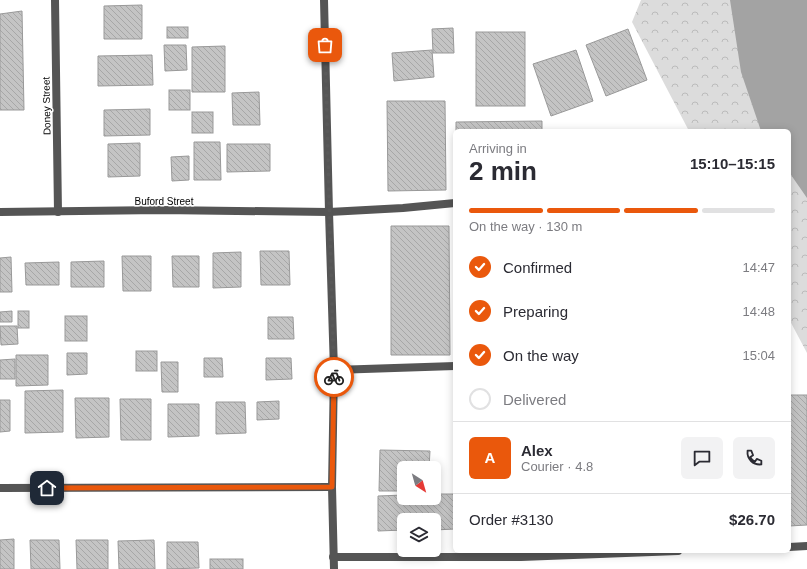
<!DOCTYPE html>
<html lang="en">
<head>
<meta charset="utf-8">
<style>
  body { margin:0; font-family:Arial,sans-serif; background:#f2f2f3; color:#2b2b33; height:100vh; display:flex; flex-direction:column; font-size:15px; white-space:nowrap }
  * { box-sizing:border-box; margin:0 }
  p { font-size:13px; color:#7c7c81 }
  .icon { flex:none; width:22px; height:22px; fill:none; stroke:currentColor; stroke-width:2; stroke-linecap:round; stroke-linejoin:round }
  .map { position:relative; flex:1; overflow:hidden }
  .details { position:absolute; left:453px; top:129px; width:338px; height:424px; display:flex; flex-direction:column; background:#fff; border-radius:6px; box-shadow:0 2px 10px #0003 }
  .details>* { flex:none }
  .needle { width:26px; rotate:143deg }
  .fabs { position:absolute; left:397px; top:461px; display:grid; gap:8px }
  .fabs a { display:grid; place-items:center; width:44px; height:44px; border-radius:6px; background:#fff; box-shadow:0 2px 10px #0003; font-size:20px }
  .pin { position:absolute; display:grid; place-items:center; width:34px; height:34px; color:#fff; margin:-17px; border-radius:8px; box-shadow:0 2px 6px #0006 }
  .courier { position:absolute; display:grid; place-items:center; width:40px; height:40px; margin:-20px; border:3px solid #ea580c; border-radius:50%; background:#fff; color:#222; box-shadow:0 1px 5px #0007 }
  .headline em { font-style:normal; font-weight:800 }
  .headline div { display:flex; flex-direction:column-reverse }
  .headline { display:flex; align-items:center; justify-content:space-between; height:68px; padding:0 16px }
  h1 { font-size:26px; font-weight:800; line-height:30px }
  .bar { display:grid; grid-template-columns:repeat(4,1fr); gap:6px 4px; align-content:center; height:48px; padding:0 16px }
  .bar i { height:5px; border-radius:3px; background:#e1e1e2 }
  .bar .active { background:#ea580c }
  .bar p { grid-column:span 4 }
  .line { display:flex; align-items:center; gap:10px; padding:0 16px; border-top:1px solid #e1e1e2 }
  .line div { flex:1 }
  .round { display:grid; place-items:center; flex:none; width:42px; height:42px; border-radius:6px; background:#f2f2f3 }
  ol { padding:0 16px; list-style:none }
  li { display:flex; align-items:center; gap:12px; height:44px }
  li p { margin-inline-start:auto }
  li .icon { padding:4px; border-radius:50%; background:#ea580c; color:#fff; stroke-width:4 }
  li:last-child { color:#7c7c81 }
  li i { width:22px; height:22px; border:2px solid #e1e1e2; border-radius:50% }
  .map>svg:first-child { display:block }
</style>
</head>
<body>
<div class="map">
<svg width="807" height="569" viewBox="0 0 807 569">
  <defs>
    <pattern id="park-crowns" width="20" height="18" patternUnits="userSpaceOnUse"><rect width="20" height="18" fill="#dcdcdc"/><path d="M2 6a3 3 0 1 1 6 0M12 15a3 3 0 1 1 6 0" fill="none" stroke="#bbb"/></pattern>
    <pattern id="building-back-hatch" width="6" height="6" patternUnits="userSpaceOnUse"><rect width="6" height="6" fill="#c4c4c4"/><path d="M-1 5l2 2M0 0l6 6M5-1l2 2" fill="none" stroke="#a7a7a7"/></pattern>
  </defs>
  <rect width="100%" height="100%" fill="#fff"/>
  <path fill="url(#park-crowns)" d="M641 0H807V353L789 319V131H689L632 22Z"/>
  <path fill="#a3a3a3" d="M730 0H807V198L789 172V131H761L741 72Z"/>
  <g fill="url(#building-back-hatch)" stroke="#999">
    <path d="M142 5V39H104V6Z"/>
    <path d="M22 11 24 110H0V14Z"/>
    <rect x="167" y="27" width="21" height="11"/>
    <path d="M453 28 454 53H433L432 29Z"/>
    <path d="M628 29 647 80 606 96 586 45Z"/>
    <rect x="476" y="32" width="49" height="74"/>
    <path d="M164 45H186L187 70 165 71Z"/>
    <path d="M225 46V92H192V47Z"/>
    <path d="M432 50 434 77 394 81 392 53Z"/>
    <path d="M576 50 593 101 551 116 533 64Z"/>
    <path d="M152 55 153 85 98 86V56Z"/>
    <rect x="169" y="90" width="21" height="20"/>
    <path d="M259 92 260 125H233L232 93Z"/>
    <path d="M387 101H445L446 190 388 191Z"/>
    <path d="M150 109V135L104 136V110Z"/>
    <rect x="192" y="112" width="21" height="21"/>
    <path d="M542 121V131H456V122Z"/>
    <path d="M194 142H220L221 180H194Z"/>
    <path d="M140 143V176L108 177V144Z"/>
    <path d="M227 144H270V171L227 172Z"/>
    <path d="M189 156V180L172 181 171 157Z"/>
    <path d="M391 226H449L450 355H391Z"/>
    <path d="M260 251H289L290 285H261Z"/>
    <path d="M241 252V287L213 288V253Z"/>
    <path d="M122 256H151V291H123Z"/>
    <path d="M172 256H199V287H173Z"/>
    <path d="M11 257 12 292H0V258Z"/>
    <path d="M104 261V287H71V262Z"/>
    <path d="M59 262V285H26L25 263Z"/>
    <path d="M12 311V322H0V312Z"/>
    <rect x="18" y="311" width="11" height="17"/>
    <rect x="65" y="316" width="22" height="25"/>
    <path d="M268 317H293L294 339H268Z"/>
    <path d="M0 326H17L18 344 1 345Z"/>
    <rect x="136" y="351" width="21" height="20"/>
    <path d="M67 353H87V374L67 375Z"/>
    <path d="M16 355H48V385L16 386Z"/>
    <path d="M204 358H222L223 377H204Z"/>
    <path d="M266 358H291L292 379 266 380Z"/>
    <path d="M15 359V379H0V360Z"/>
    <path d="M161 362H178V392H162Z"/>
    <path d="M63 390V432L25 433V391Z"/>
    <path d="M789 395H807V525L789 526Z"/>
    <path d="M75 398H109V437L76 438Z"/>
    <path d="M120 399H151V440H121Z"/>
    <path d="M0 400H10V431L0 432Z"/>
    <path d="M279 401V419L257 420V402Z"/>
    <path d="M216 402H245L246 433 216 434Z"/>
    <path d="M168 404H199V436L168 437Z"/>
    <path d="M380 450 430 451 429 468H404V491H379Z"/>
    <path d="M434 494H455V529L434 530V520H404V530L378 531V496L404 495V498H434Z"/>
    <path d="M14 539V569H0V540Z"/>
    <path d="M30 540H59L60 569H31Z"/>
    <path d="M76 540H108V569H77Z"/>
    <path d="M154 540 155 569H119L118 541Z"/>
    <path d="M167 542H198L199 568 167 569Z"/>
    <rect x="210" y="559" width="33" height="10"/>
  </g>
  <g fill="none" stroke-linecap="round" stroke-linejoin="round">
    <g stroke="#555" stroke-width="8">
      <path d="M329 212 403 208 455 203"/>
      <path d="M334 370 455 366"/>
      <path d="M789 547 807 546"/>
      <path d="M333 557H521L678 551"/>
    </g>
    <g stroke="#555" stroke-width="8">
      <path d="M55 0 58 212"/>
      <path d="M324 0 329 212 334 370 332 487 334 569"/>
      <path d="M0 212 161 210 329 212"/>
      <path d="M0 488 332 487"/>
    </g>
  </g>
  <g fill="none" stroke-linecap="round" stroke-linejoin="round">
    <path stroke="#595959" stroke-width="4" stroke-dasharray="0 7.2" d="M325 45 334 377"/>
    <path stroke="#ea580c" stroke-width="5" d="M47 488 332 487 334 377"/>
  </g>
  <g text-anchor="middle" stroke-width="3" stroke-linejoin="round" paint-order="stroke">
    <g font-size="10" fill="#000" stroke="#fff">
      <text transform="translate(46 106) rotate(-91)" y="4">Doney Street</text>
      <text x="164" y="205">Buford Street</text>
    </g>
  </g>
</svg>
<div class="fabs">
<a><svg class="needle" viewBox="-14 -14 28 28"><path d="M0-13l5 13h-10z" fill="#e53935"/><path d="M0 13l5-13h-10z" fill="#7c7c81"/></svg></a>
<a><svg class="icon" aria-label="layers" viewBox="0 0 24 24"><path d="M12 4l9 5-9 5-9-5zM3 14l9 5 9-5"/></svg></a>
</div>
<div class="pin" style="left:325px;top:45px;background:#ea580c"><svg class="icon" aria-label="bag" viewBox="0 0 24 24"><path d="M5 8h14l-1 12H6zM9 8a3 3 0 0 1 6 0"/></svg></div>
<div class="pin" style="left:47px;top:488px;background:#1f2937"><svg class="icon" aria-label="home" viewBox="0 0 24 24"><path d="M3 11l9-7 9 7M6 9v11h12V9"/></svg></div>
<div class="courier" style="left:334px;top:377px"><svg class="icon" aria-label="bike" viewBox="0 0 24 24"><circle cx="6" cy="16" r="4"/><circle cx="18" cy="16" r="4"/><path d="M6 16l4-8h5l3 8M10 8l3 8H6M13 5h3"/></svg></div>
<section class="details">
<div class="headline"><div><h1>2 min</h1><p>Arriving in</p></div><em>15:10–15:15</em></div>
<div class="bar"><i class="active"></i><i class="active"></i><i class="active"></i><i></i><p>On the way · 130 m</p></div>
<ol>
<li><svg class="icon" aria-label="check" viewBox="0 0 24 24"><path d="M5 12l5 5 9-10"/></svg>Confirmed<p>14:47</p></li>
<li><svg class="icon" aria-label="check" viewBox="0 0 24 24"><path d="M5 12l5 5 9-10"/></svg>Preparing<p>14:48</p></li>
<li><svg class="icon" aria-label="check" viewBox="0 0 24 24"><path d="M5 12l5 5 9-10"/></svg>On the way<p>15:04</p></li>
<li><i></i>Delivered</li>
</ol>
<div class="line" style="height:72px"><b class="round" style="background:#ea580c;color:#fff">A</b><div><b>Alex</b><p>Courier · 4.8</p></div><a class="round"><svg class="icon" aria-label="chat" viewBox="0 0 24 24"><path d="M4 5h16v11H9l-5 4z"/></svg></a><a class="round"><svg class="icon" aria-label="phone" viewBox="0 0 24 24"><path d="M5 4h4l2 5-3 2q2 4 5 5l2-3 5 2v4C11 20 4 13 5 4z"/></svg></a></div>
<div class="line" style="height:52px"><div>Order #3130</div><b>$26.70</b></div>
</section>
</div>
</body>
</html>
